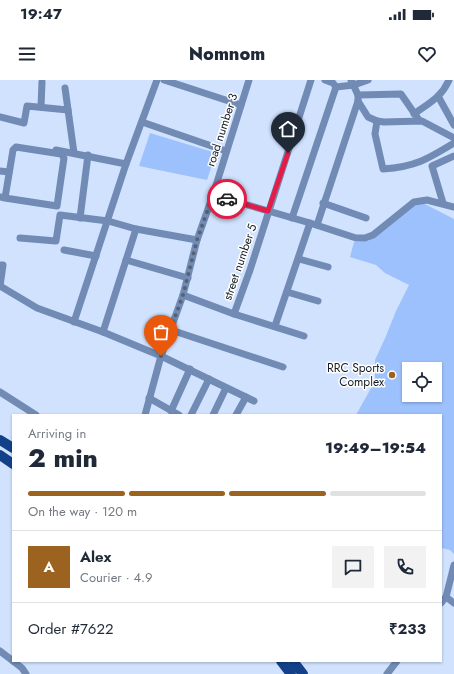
<!DOCTYPE html>
<html lang="en">
<head>
<meta charset="utf-8">
<style>
  body { margin:0; font-family:Jost,sans-serif; background:#f2f2f3; color:#1f2937; height:100vh; display:flex; flex-direction:column; font-size:15px; white-space:nowrap }
  * { box-sizing:border-box; margin:0 }
  p { font-size:13px; color:#747a83 }
  .icon { flex:none; width:22px; height:22px; fill:none; stroke:currentColor; stroke-width:2; stroke-linecap:round; stroke-linejoin:round }
  .map { position:relative; flex:1; overflow:hidden }
  .side { position:absolute; left:12px; top:334px; width:430px; height:248px; display:flex; flex-direction:column; background:#fff; border-radius:0px; box-shadow:0 1px 3px #0004 }
  .side>* { flex:none }
  .tools { position:absolute; left:402px; top:282px; display:grid; gap:8px }
  .tools a { display:grid; place-items:center; width:40px; height:40px; border-radius:0px; background:#fff; box-shadow:0 1px 3px #0004; font-size:20px }
  .pin { position:absolute; display:grid; place-items:center; width:34px; height:34px; color:#fff; margin:-41px -17px; border-radius:50% 50% 50% 0; rotate:-45deg; box-shadow:0 0 4px #0007 }
  .pin .icon { rotate:45deg }
  .courier { position:absolute; display:grid; place-items:center; width:40px; height:40px; margin:-20px; border:3px solid #e11d48; border-radius:50%; background:#fff; color:#222; box-shadow:0 1px 5px #0007 }
  .headline em { font-style:normal; font-weight:800 }
  .headline div { display:flex; flex-direction:column-reverse }
  .headline { display:flex; align-items:center; justify-content:space-between; height:68px; padding:0 16px }
  h1 { font-size:26px; font-weight:800; line-height:30px }
  .bar { display:grid; grid-template-columns:repeat(4,1fr); gap:6px 4px; align-content:center; height:48px; padding:0 16px }
  .bar i { height:5px; border-radius:3px; background:#e0e1e3 }
  .bar .on { background:#9b631f }
  .bar p { grid-column:span 4 }
  .line { display:flex; align-items:center; gap:10px; padding:0 16px; border-top:1px solid #e0e1e3 }
  .line div { flex:1 }
  .round { display:grid; place-items:center; flex:none; width:42px; height:42px; border-radius:0px; background:#f2f2f3 }
  .status { display:flex; justify-content:space-between; align-items:center; height:28px; padding:0 20px; background:#fff; direction:ltr }
  .status svg { height:11px; fill:currentColor }
  header { display:flex; justify-content:space-between; align-items:center; height:52px; padding:0 16px; background:#fff; font-size:18px; font-weight:800 }
  .map>svg:first-child { display:block }
</style>
</head>
<body>
<div class="status"><b>19:47</b><svg viewBox="0 0 49 12"><path d="M0 12V9h3v3zM5 12V6h3v6zM10 12V3h3v9zM15 12V0h3v12zM26 1h20v11H26zM47 4h2v5h-2z"/></svg></div>
<header><svg class="icon" aria-label="menu" viewBox="0 0 24 24"><path d="M4 6h16M4 12h16M4 18h16"/></svg>Nomnom<svg class="icon" aria-label="heart" viewBox="0 0 24 24"><path d="M12 20l-8-8c-3-5 5-10 8-4 3-6 11-1 8 4z"/></svg></header>
<div class="map">
<svg width="454" height="594" viewBox="0 0 454 594">
  <rect width="100%" height="100%" fill="#d0e2fe"/>
  <g fill="#9dc1fc" fill-rule="evenodd">
    <path d="M150 53 216 73 207 100 139 86Z"/>
    <path d="M419 121 454 139V474L450 470 441 468V335H356L375 301V280L386 256 396 231 409 205 385 193 376 185 350 177 354 162 368 161ZM409 289H435V315H409Z"/>
  </g>
  <g fill="none" stroke-linecap="round" stroke-linejoin="round">
    <g stroke="#718bb5" stroke-width="7">
      <path d="M164 0 241 25"/>
      <path d="M336 7 354 5 368 0"/>
      <path d="M65 8 74 73"/>
      <path d="M358 15 401 14 419 40"/>
      <path d="M438 16 454 45"/>
      <path d="M358 21 368 37 377 41 384 42 422 41 454 58"/>
      <path d="M41 27 42 2"/>
      <path d="M414 34C429 23 441 18 449 0"/>
      <path d="M0 37 24 43 27 26 68 30"/>
      <path d="M377 41 375 54 383 89C415 87 428 79 454 63"/>
      <path d="M142 42 226 71"/>
      <path d="M56 70 126 84"/>
      <path d="M0 91 9 92"/>
      <path d="M213 115 310 143 356 158H365L373 155 414 122 427 120 454 127"/>
      <path d="M0 117 5 118 57 126 64 78 61 74 16 67 13 70 5 118"/>
      <path d="M323 123 366 138"/>
      <path d="M443 123 432 86 454 76"/>
      <path d="M80 138 88 75"/>
      <path d="M292 138 336 7 333 3 325 0"/>
      <path d="M317 145 358 21V15L351 0"/>
      <path d="M20 158 56 161 60 135 108 141 136 149 197 160"/>
      <path d="M64 170 96 176"/>
      <path d="M299 179 328 187"/>
      <path d="M126 180 188 198"/>
      <path d="M0 185H3L0 206"/>
      <path d="M0 206 37 228 103 252 161 276 254 321"/>
      <path d="M287 212 318 221"/>
      <path d="M183 215 234 234 304 256"/>
      <path d="M234 234 250 190 311 0"/>
      <path d="M74 242 126 84 157 0"/>
      <path d="M275 246 310 143"/>
      <path d="M171 250 283 287"/>
      <path d="M103 252 136 149"/>
      <path d="M0 312 36 335"/>
      <path d="M149 318 179 335"/>
      <path d="M171 331 190 289"/>
      <path d="M145 335 161 276 183 215 197 160 213 115 249 0"/>
      <path d="M191 335 209 299"/>
      <path d="M213 335 226 308"/>
      <path d="M236 335 246 317"/>
      <path d="M446 517 454 523"/>
      <path d="M441 523 446 517 454 485"/>
      <path d="M0 571 13 581"/>
      <path d="M13 581 22 588 26 594"/>
      <path d="M387 594 397 581"/>
    </g>
    <g stroke="#12418a" stroke-width="10">
      <path d="M0 360 13 368"/>
      <path d="M0 375 13 384"/>
      <path d="M281 581 291 594"/>
      <path d="M293 581 303 594"/>
    </g>
  </g>
  <g fill="none" stroke-linecap="round" stroke-linejoin="round">
    <path stroke="#566172" stroke-width="4" stroke-dasharray="0 7.2" d="M161 276 183 215 197 160 213 115 227 119"/>
    <path stroke="#e11d48" stroke-width="5" d="M227 119 268 131 288 73"/>
  </g>
  <circle fill="#9b631f" stroke="#fff" stroke-width="1.5" cx="392" cy="295" r="4"/>
  <g text-anchor="middle" stroke-width="3" stroke-linejoin="round" paint-order="stroke">
    <g font-size="12" fill="#151c26" stroke="#fff">
      <text transform="translate(222 50) rotate(-72)" y="4">road number 3</text>
      <text transform="translate(240 182) rotate(-71)" y="4">street number 5</text>
    </g>
    <g font-size="12" fill="#151c26" stroke="#fff" text-anchor="end">
      <text x="384" y="292">RRC Sports<tspan x="384" dy="14">Complex</tspan></text>
    </g>
  </g>
</svg>
<div class="tools">
<a><svg class="icon" aria-label="locate" viewBox="0 0 24 24"><circle cx="12" cy="12" r="6"/><path d="M12 2v4M12 18v4M2 12h4M18 12h4"/></svg></a>
</div>
<div class="pin" style="left:161px;top:276px;background:#ea580c"><svg class="icon" aria-label="bag" viewBox="0 0 24 24"><path d="M5 8h14l-1 12H6zM9 8a3 3 0 0 1 6 0"/></svg></div>
<div class="pin" style="left:288px;top:73px;background:#1f2937"><svg class="icon" aria-label="home" viewBox="0 0 24 24"><path d="M3 11l9-7 9 7M6 9v11h12V9"/></svg></div>
<div class="courier" style="left:227px;top:119px"><svg class="icon" aria-label="car" viewBox="0 0 24 24"><path d="M5 17H2v-5l4-1 3-4h7l3 4 3 1v5h-3M9 17h6M6 11h13"/><circle cx="7" cy="17" r="2"/><circle cx="17" cy="17" r="2"/></svg></div>
<section class="side">
<div class="headline"><div><h1>2 min</h1><p>Arriving in</p></div><em>19:49–19:54</em></div>
<div class="bar"><i class="on"></i><i class="on"></i><i class="on"></i><i></i><p>On the way · 120 m</p></div>
<div class="line" style="height:72px"><b class="round" style="background:#9b631f;color:#fff">A</b><div><b>Alex</b><p>Courier · 4.9</p></div><a class="round"><svg class="icon" aria-label="chat" viewBox="0 0 24 24"><path d="M4 5h16v11H9l-5 4z"/></svg></a><a class="round"><svg class="icon" aria-label="phone" viewBox="0 0 24 24"><path d="M5 4h4l2 5-3 2q2 4 5 5l2-3 5 2v4C11 20 4 13 5 4z"/></svg></a></div>
<div class="line" style="height:52px"><div>Order #7622</div><b>₹233</b></div>
</section>
</div>
</body>
</html>
